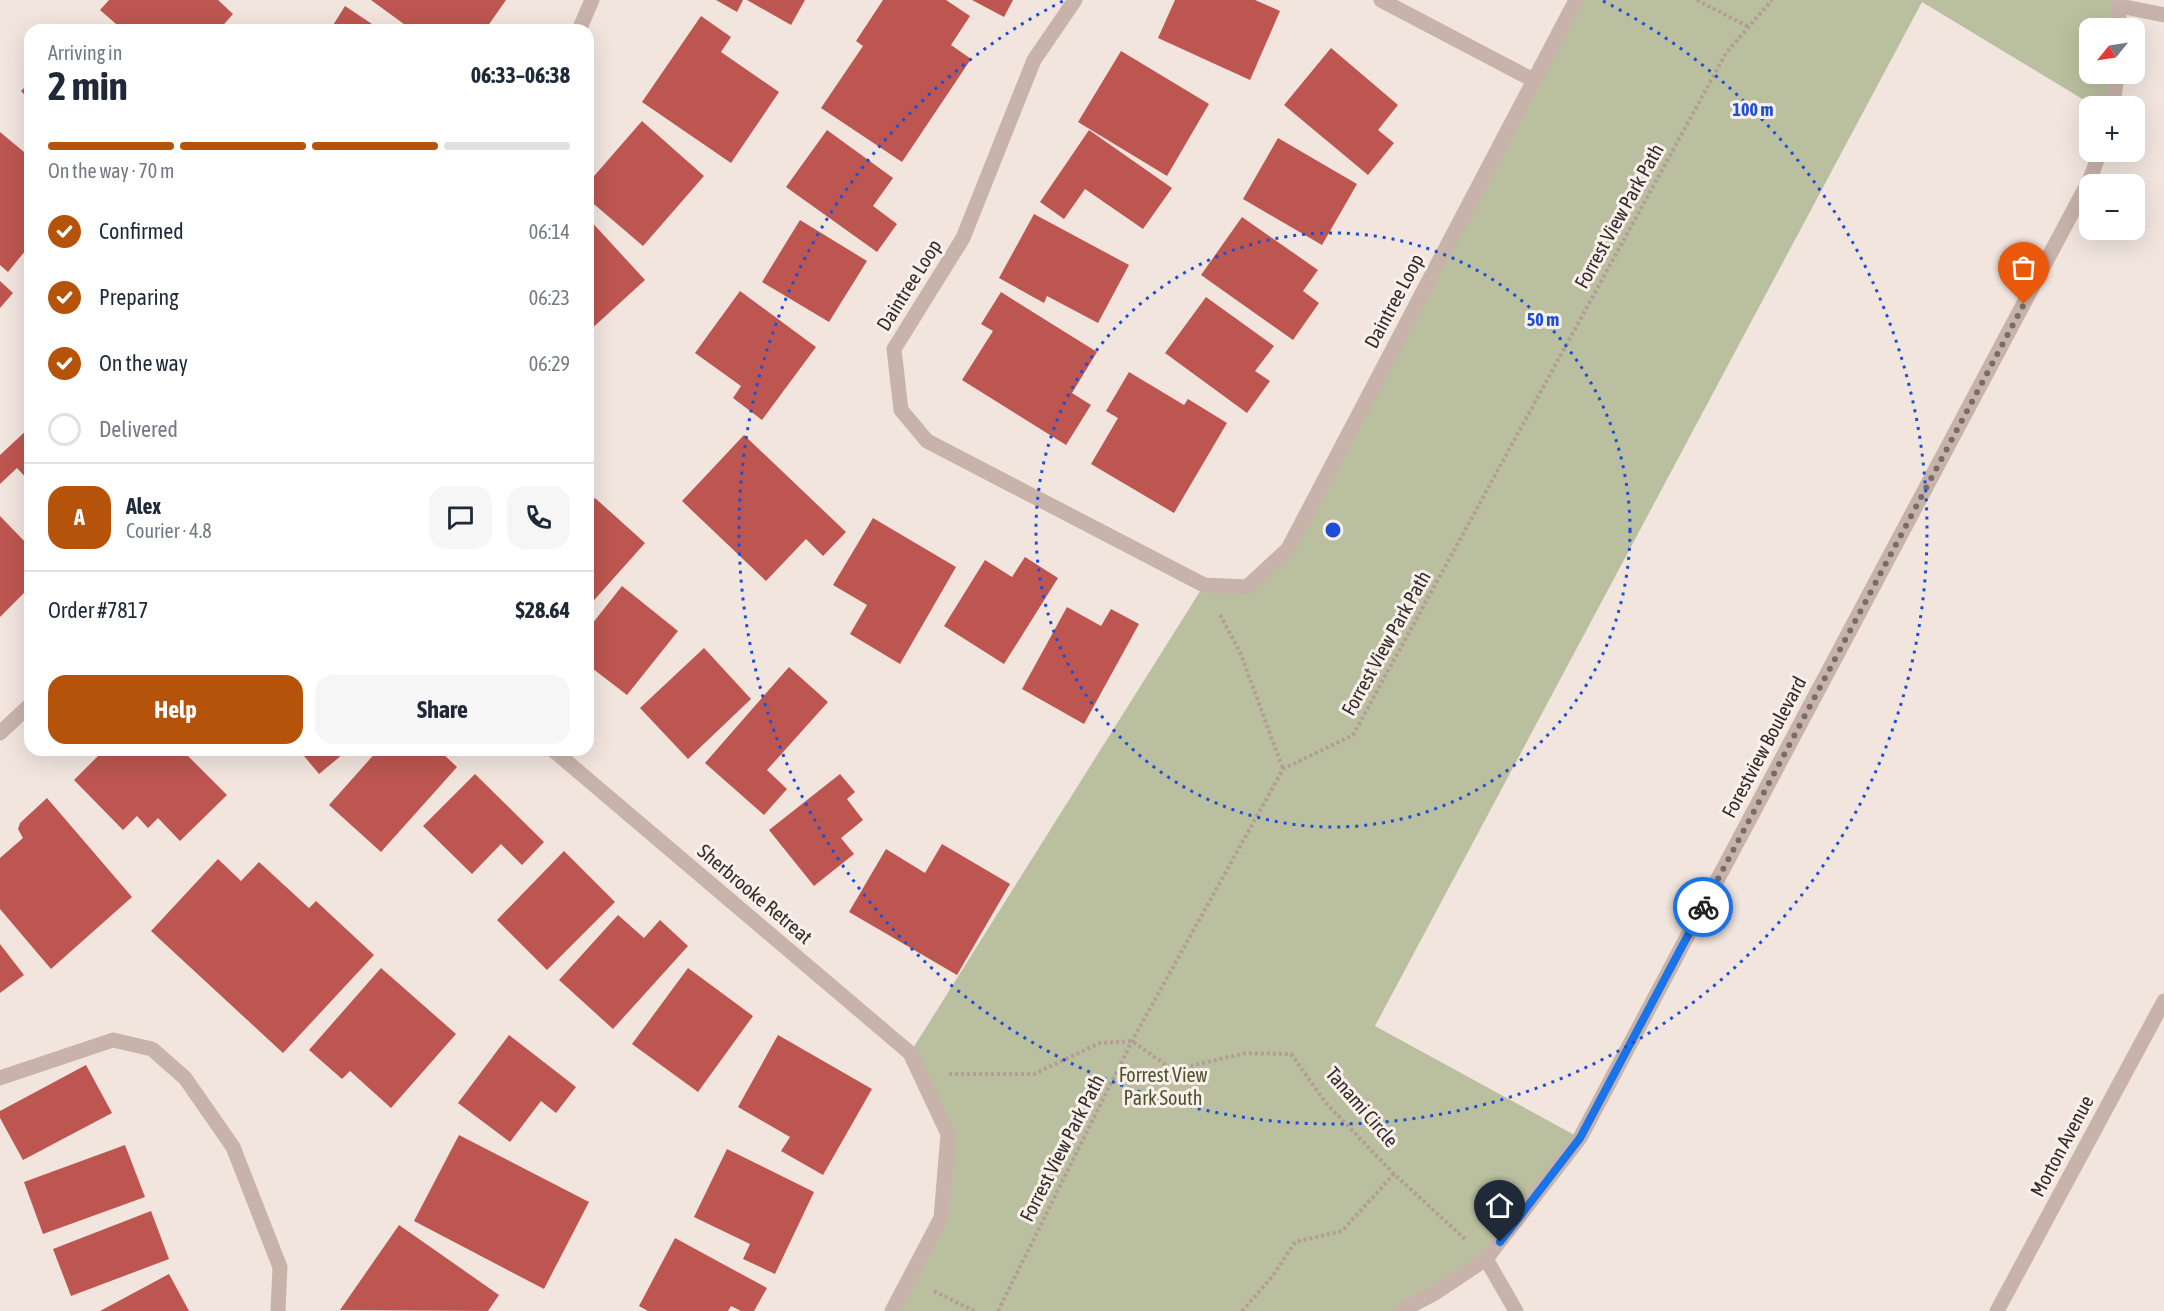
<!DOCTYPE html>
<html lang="en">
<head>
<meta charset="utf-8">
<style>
  body { margin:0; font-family:"Asap Condensed",sans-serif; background:#f6f6f7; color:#1f2937; height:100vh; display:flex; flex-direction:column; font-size:22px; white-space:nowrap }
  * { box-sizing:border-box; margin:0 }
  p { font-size:20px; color:#747a83 }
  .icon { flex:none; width:33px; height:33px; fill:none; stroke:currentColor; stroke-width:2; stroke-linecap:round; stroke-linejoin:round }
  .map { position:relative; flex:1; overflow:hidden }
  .drawer { position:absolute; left:24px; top:24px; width:570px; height:732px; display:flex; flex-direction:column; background:#fff; border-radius:18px; box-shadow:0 6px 24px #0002 }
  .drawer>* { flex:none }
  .needle { width:39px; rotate:240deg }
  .fabs { position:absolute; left:2079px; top:18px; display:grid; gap:12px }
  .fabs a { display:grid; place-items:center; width:66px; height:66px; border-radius:12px; background:#fff; box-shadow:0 6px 24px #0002; font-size:30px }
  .pin { position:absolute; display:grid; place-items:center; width:51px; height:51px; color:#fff; margin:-62px -26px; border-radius:50% 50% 50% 0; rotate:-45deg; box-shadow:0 0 6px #0007 }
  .pin .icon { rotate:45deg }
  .courier { position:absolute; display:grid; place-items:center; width:60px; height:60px; margin:-30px; border:4px solid #1a73e8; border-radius:50%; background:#fff; color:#222; box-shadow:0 2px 8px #0007 }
  .head em { font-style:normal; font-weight:700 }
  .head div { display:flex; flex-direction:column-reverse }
  .head { display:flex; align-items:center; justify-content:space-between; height:102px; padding:0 24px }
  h1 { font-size:39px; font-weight:700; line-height:45px }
  .bar { display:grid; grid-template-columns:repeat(4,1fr); gap:9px 6px; align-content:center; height:72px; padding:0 24px }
  .bar i { height:8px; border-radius:4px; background:#e0e1e3 }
  .bar .active { background:#b45309 }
  .bar p { grid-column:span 4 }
  .line { display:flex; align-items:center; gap:15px; padding:0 24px; border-top:2px solid #e0e1e3 }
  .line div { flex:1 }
  .round { display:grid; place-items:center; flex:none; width:63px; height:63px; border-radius:18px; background:#f6f6f7 }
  ol { padding:0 24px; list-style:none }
  li { display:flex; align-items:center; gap:18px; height:66px }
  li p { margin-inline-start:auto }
  li .icon { padding:6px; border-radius:50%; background:#b45309; color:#fff; stroke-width:4 }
  li:last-child { color:#747a83 }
  li i { width:33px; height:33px; border:3px solid #e0e1e3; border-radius:50% }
  .cta { display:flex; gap:12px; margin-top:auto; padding:12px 24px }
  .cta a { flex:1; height:69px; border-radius:18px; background:#b45309; color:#fff; font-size:24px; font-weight:700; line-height:69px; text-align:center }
  .cta a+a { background:#f6f6f7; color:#1f2937 }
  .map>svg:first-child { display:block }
</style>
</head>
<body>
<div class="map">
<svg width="2164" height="1311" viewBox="0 0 2164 1311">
  <rect width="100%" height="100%" fill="#f1e5de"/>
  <path fill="#babf9f" d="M1576 0H2119V28H2090V74H2117L2113 106H2094L1922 2 1375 1026 1580 1138 1486 1259 1401 1311H892L941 1218 948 1134 910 1053 1204 585 1247 587 1288 549Z"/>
  <g fill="#bd5650">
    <path d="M109 0H218L233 14 219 30H123L100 10Z"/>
    <path d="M371 0H506L485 30H412Z"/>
    <path d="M716 0H743L737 12Z"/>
    <path d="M747 0H805L791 25Z"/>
    <path d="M883 0H946L970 16 951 45 971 59 902 162 821 108 863 46 856 41Z"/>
    <path d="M972 0H1013L1004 17Z"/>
    <path d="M1175 0H1255L1280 11 1250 80 1158 38Z"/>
    <path d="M345 6 381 30H330Z"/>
    <path d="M701 16 731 37 721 52 779 92 731 163 642 102Z"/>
    <path d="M1331 48 1398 105 1378 130 1394 143 1368 175 1284 105Z"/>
    <path d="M1121 51 1209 104 1167 176 1078 122Z"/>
    <path d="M30 82V101L21 91Z"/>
    <path d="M642 121 704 176 643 246 588 199V183Z"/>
    <path d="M827 130 893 178 873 206 897 224 877 252 786 187Z"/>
    <path d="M1089 130 1172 188 1143 229 1085 189 1064 219 1040 202Z"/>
    <path d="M0 132 30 157V245L8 272 0 265Z"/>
    <path d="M1278 138 1357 184 1322 245 1243 199Z"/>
    <path d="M1034 214 1129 265 1098 323 1047 296 1044 303 999 278Z"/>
    <path d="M1242 217 1318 270 1303 291 1319 303 1293 340 1201 275Z"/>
    <path d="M588 218 645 280 588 332Z"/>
    <path d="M800 220 867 261 829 322 762 282Z"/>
    <path d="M0 281 13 293 0 308Z"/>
    <path d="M740 291 816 347 762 420 733 398 741 386 695 353Z"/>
    <path d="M1001 292 1097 352 1072 393 1091 405 1066 445 962 380 993 331 981 324Z"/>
    <path d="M1206 297 1274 346 1255 371 1270 381 1247 413 1165 353Z"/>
    <path d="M1129 372 1184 405 1188 399 1227 423 1174 513 1091 464 1118 418 1106 411Z"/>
    <path d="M30 427V482L17 468 0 484V455Z"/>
    <path d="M744 435 846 532 823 556 806 539 766 581 682 501Z"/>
    <path d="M595 498 645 543 588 607V506Z"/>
    <path d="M0 516 30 547V587L0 617Z"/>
    <path d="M873 518 956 567 900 664 850 634 867 605 833 585Z"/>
    <path d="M1025 557 1058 578 1004 664 944 626 985 560 1012 577Z"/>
    <path d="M622 586 678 631 627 695 588 665V629Z"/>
    <path d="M1067 607 1101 626 1111 609 1139 624 1084 724 1022 689Z"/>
    <path d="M704 648 751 699 688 759 640 708Z"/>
    <path d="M789 667 828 702 767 770 787 789 764 815 705 763Z"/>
    <path d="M104 750H182L227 795 180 841 158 818 148 828 137 816 123 830 74 780Z"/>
    <path d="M299 750H348L319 774Z"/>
    <path d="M378 750H439L457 767 381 852 329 805Z"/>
    <path d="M475 774 544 842 522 865 501 844 472 874 423 826Z"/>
    <path d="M840 774 855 792 847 799 863 820 841 838 854 854 814 886 769 830Z"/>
    <path d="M47 798 132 897 51 969 0 909V858L23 838 18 829 20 823Z"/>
    <path d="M942 844 1010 884 957 975 849 912 886 849 925 873Z"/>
    <path d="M564 851 615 902 547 970 497 920Z"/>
    <path d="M218 859 241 881 259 862 309 908 316 901 374 955 283 1053 151 931Z"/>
    <path d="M618 915 644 938 660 920 688 946 613 1029 559 980Z"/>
    <path d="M0 944 24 975 0 993Z"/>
    <path d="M381 968 456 1034 391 1108 350 1071 342 1079 309 1050Z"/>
    <path d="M688 968 753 1016 698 1092 632 1044Z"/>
    <path d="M509 1035 576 1087 556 1113 541 1101 510 1142 458 1103Z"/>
    <path d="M778 1035 872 1089 823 1175 781 1151 790 1137 738 1107Z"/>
    <path d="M86 1065 112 1113 23 1160 0 1118V1111Z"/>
    <path d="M459 1135 589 1202 544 1289 414 1221Z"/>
    <path d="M125 1145 145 1197 43 1234 24 1182Z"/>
    <path d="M727 1149 814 1192 775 1274 743 1259 750 1244 694 1217Z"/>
    <path d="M151 1211 169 1259 71 1296 53 1249Z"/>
    <path d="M399 1225 499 1295 488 1311 340 1310Z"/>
    <path d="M675 1238 767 1288 754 1311H741L731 1306 728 1311H648L639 1306Z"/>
    <path d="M169 1274 189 1311H100Z"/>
  </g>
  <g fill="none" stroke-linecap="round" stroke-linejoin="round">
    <g stroke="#b49d95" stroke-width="4" stroke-dasharray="3 3" stroke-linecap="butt">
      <path d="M1697 0 1749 27"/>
      <path d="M1220 615 1240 652 1283 769"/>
      <path d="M949 1074H1034L1100 1043 1132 1041 1173 1070 1246 1053 1291 1054 1326 1103 1394 1174 1466 1240"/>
      <path d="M934 1291 974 1311"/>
      <path d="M998 1311 1132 1041 1283 769 1353 735 1726 53 1772 0"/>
      <path d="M1242 1311 1272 1277 1295 1242 1342 1231 1394 1174"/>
    </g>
    <g stroke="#c8b3ab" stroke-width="15">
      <path d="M1075 0 1034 60 963 238 894 349 901 410 927 441 1204 585 1247 587 1288 549 1576 0"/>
      <path d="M1381 0 1533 80"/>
      <path d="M2119 0V28"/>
      <path d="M2120 6 2164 15"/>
      <path d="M579 30 592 0"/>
      <path d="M2113 106 2117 74"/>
      <path d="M0 733 30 705"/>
      <path d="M553 750 910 1053 948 1134 941 1218 892 1311"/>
      <path d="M0 1078 113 1040 152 1049 185 1078 233 1147 280 1267 278 1311"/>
      <path d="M1486 1259 1516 1311"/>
      <path d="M1401 1311 1435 1293 1486 1259 1580 1138 2090 179 2100 152"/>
      <path d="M1997 1311 2164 1001"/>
    </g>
  </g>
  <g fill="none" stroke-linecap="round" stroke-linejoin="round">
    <path stroke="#786c69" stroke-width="6" stroke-dasharray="0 10.8" d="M1703 907 2024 304"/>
    <path stroke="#1a73e8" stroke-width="8" d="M1500 1242 1580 1138 1703 907"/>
  </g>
  <g fill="none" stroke="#1d4ed8" stroke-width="3" stroke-dasharray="3 6">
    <circle cx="1333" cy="530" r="297"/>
    <path d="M1603 1A594 594 0 1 1 1063 1"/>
  </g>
  <g text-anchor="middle" stroke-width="6" stroke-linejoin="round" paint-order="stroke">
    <g font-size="20" fill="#372b2a" stroke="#f9f0eb">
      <text transform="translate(1619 216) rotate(-61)" y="7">Forrest View Park Path</text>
      <text transform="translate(909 285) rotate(-58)" y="7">Daintree Loop</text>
      <text transform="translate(1394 301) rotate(-62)" y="7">Daintree Loop</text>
      <text transform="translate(1386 643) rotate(-61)" y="7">Forrest View Park Path</text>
      <text transform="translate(1764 747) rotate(-62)" y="7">Forestview Boulevard</text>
      <text transform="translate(755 894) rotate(40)" y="7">Sherbrooke Retreat</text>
      <text transform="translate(1362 1107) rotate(49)" y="7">Tanami Circle</text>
      <text transform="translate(2062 1146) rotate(-62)" y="7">Morton Avenue</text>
      <text transform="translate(1062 1148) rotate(-63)" y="7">Forrest View Park Path</text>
    </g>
    <g font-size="20" fill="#4d532f" stroke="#f9f0eb">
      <text x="1163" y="1082">Forrest View<tspan x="1163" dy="23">Park South</tspan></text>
    </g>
  </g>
  <circle cx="1333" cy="530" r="9" fill="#1d4ed8" stroke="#f9f0eb" stroke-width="3"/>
  <g font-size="18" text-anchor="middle" font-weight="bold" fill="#1d4ed8" stroke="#f9f0eb" stroke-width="6" stroke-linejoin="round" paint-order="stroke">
    <text x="1753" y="116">100 m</text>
    <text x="1543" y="326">50 m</text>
  </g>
</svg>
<div class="fabs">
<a><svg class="needle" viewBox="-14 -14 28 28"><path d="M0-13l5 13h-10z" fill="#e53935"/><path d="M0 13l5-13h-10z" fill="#747a83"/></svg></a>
<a>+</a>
<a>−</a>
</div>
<div class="pin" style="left:2024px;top:304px;background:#ea580c"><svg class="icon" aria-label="bag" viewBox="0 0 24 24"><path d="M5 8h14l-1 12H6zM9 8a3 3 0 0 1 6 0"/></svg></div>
<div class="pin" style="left:1500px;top:1242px;background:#1f2937"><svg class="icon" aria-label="home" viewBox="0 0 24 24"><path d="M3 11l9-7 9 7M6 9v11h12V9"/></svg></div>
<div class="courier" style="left:1703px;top:907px"><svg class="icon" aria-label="bike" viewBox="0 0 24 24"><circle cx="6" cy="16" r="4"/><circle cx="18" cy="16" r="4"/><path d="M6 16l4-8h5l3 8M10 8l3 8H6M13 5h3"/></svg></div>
<section class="drawer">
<div class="head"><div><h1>2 min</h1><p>Arriving in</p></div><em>06:33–06:38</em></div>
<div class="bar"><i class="active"></i><i class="active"></i><i class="active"></i><i></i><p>On the way · 70 m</p></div>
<ol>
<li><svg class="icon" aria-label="check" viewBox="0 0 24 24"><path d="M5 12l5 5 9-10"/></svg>Confirmed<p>06:14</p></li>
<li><svg class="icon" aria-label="check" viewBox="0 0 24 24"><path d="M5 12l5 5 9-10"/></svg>Preparing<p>06:23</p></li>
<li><svg class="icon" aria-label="check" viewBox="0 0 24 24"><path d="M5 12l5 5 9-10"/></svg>On the way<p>06:29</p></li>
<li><i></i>Delivered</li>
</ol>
<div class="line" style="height:108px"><b class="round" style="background:#b45309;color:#fff">A</b><div><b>Alex</b><p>Courier · 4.8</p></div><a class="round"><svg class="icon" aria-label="chat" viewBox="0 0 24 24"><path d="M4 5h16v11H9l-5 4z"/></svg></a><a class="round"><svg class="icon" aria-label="phone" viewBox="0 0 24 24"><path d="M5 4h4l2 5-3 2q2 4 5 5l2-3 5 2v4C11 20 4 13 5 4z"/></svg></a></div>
<div class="line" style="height:78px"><div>Order #7817</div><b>$28.64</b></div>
<div class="cta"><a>Help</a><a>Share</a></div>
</section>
</div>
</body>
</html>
